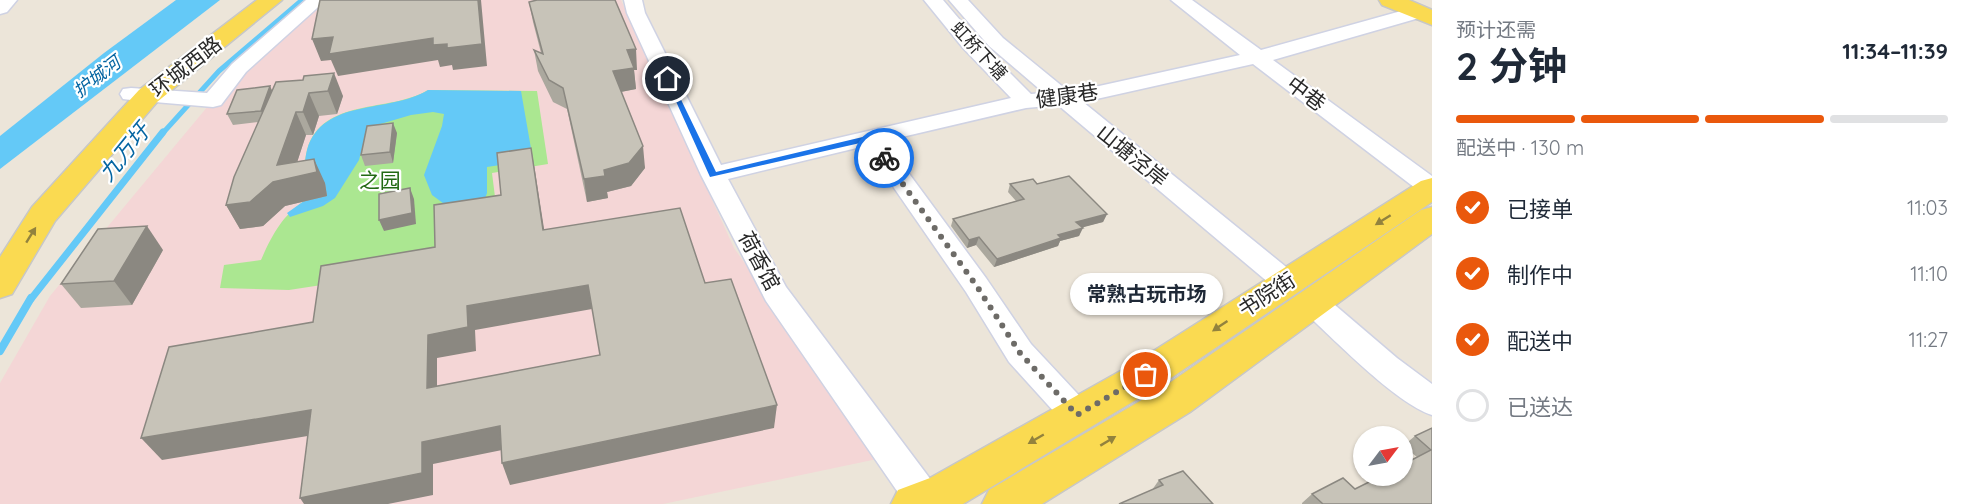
<!DOCTYPE html>
<html lang="zh">
<head>
<meta charset="utf-8">
<style>
  body { margin:0; font-family:Quicksand,"Noto Sans SC",sans-serif; background:#f2f2f3; color:#1f2937; height:100vh; display:flex; flex-direction:column; font-size:22px; white-space:nowrap }
  * { box-sizing:border-box; margin:0 }
  p { font-size:20px; color:#747a83 }
  .icon { flex:none; width:33px; height:33px; fill:none; stroke:currentColor; stroke-width:2; stroke-linecap:round; stroke-linejoin:round }
  .map { position:relative; flex:1; overflow:hidden }
  .side { display:flex; flex-direction:column; background:#fff; width:540px }
  .side>* { flex:none }
  .needle { width:39px; rotate:58deg }
  .controls { position:absolute; left:1353px; top:426px; display:grid; gap:12px }
  .controls a { display:grid; place-items:center; width:60px; height:60px; border-radius:50%; background:#fff; box-shadow:0 2px 4px #0004; font-size:30px }
  .pin { position:absolute; display:grid; place-items:center; width:51px; height:51px; color:#fff; margin:-26px; border:3px solid #fff; border-radius:50%; box-shadow:0 2px 6px #0007 }
  .courier { position:absolute; display:grid; place-items:center; width:60px; height:60px; margin:-30px; border:4px solid #1a73e8; border-radius:50%; background:#fff; color:#222; box-shadow:0 2px 8px #0007 }
  .bubble { position:absolute; height:42px; border-radius:21px; background:#fff; box-shadow:0 2px 4px #0004; font-size:20px; font-weight:700; line-height:42px; text-align:center }
  .headline em { font-style:normal; font-weight:700 }
  .headline div { display:flex; flex-direction:column-reverse }
  .headline { display:flex; align-items:center; justify-content:space-between; height:102px; padding:0 24px }
  h1 { font-size:39px; font-weight:700; line-height:45px }
  .bar { display:grid; grid-template-columns:repeat(4,1fr); gap:9px 6px; align-content:center; height:72px; padding:0 24px }
  .bar i { height:8px; border-radius:4px; background:#e0e1e3 }
  .bar .current { background:#ea580c }
  .bar p { grid-column:span 4 }
  ol { padding:0 24px; list-style:none }
  li { display:flex; align-items:center; gap:18px; height:66px }
  li p { margin-inline-start:auto }
  li .icon { padding:6px; border-radius:50%; background:#ea580c; color:#fff; stroke-width:4 }
  li:last-child { color:#747a83 }
  li i { width:33px; height:33px; border:3px solid #e0e1e3; border-radius:50% }
  main { display:flex; flex:1; min-height:0 }
  .map>svg:first-child { display:block }
</style>
</head>
<body>
<main>
<div class="map">
<svg width="1432" height="504" viewBox="0 0 1432 504">
  <rect width="100%" height="100%" fill="#ece5d9"/>
  <path fill="#f4d6d6" d="M323 0H621L734 248 882 458 663 504H0V383L50 296 213 100Z"/>
  <path fill="#abe791" d="M428 90 537 91 548 164 492 173 496 205 439 267 289 290 220 288 224 265 261 260C272 235 282 216 304 201 305 185 303 166 307 150 322 97 390 113 428 90Z"/>
  <g fill="#64c9f7">
    <path d="M176 0H220L0 169V136L104 53Z"/>
    <path d="M428 90 521 91 533 160 487 167V193L483 204 451 209 432 195 424 175 442 126 444 114 433 112 411 115 377 125 364 141 359 160 335 198 323 206 290 217 287 213 304 201C305 185 303 166 307 150 323 97 389 114 428 90Z"/>
  </g>
  <g fill="none" stroke-linecap="round" stroke-linejoin="round">
    <path stroke="#64c9f7" stroke-width="5" d="M162 134 219 71 302 0"/>
    <path stroke="#64c9f7" stroke-width="7" d="M31 299 163 132"/>
    <path stroke="#64c9f7" stroke-width="8" d="M0 351 31 298"/>
    <defs>
      <g id="minor">
        <path d="M0 0H17L7 12 0 14Z"/>
        <path d="M306 0H326L246 72 221 105 213 107 131 100 123 99 120 94 123 89 131 88 207 93 232 64Z"/>
        <path d="M624 0H642L645 13 721 165 1011 98 963 48 924 0H943L977 40 1031 94 1044 93 989 46 949 0H968L1003 38 1068 91 1090 88 1240 55 1171 0H1192L1261 50 1419 6 1428 12 1426 16 1273 60 1432 176V196L1423 194 1253 64 1083 102 1296 275 1300 282 1296 289 1286 292 1276 289 1058 105 1026 108 885 141 986 278 1031 344 1088 405 1093 415 1088 425 1077 429 1066 425 1009 362 966 292 865 146 728 179 786 287 937 488 942 500 940 504H906L766 301 701 175 627 13Z"/>
        <path d="M1312 291 1322 294 1397 358 1432 384V415C1395 403 1333 338 1302 310L1298 302 1302 294Z"/>
      </g>
      <g id="major">
        <path d="M257 0H282L157 102 55 221 12 294 0 298V257L32 207 139 90Z"/>
        <path d="M1379 0H1409L1432 10V25L1382 5Z"/>
        <path d="M1432 178V202L1159 386 963 504H891L898 490 930 478 1133 364 1421 181Z"/>
        <path d="M1432 207V234L1190 412 1042 504H982L989 490 1162 388 1421 210Z"/>
      </g>
    </defs>
    <use href="#minor" stroke="#cfd2e3" stroke-width="3"/>
    <use href="#major" stroke="#c7c7c7" stroke-width="3"/>
    <use href="#minor" fill="#fff" fill-rule="evenodd"/>
    <use href="#major" fill="#fada51" fill-rule="evenodd"/>
  </g>
  <g fill="#aba89e">
    <path d="M534 0H615L637 70H634L636 89 621 92 645 168 631 186 607 192 608 198 587 202 567 109 553 102 538 71 534 50 541 53 533 22 529 2 535 1Z"/>
    <path d="M303 80 343 96 337 114 319 116 313 135H306L297 162 325 183 327 196 285 206 263 226 240 229 226 205 258 122 233 125 227 114 270 86 272 91Z"/>
    <path d="M397 133 393 163 365 166 361 155Z"/>
    <path d="M1010 184H1037L1107 214 1103 222 1082 227 1079 236 1060 241 1058 246 994 267 976 245 967 248 951 226 953 219 1016 201 1008 192Z"/>
    <path d="M163 250 132 305 81 308 61 284Z"/>
    <path d="M1432 428V504H1302V503L1312 494 1355 489 1417 457 1403 446 1415 436Z"/>
    <path d="M1159 480 1213 504 1152 490Z"/>
  </g>
  <g fill="#8b8881">
    <path d="M478 0H481L487 66 453 70 452 65 440 67 438 60 338 76 331 60 321 61 312 39Z"/>
    <path d="M636 49 637 70H634L636 89 615 93 613 71 627 50Z"/>
    <path d="M334 73 343 96 337 114 328 91Z"/>
    <path d="M270 86 275 97 266 121 261 111Z"/>
    <path d="M309 93 319 116 313 135 303 112Z"/>
    <path d="M296 112 306 135 292 178 314 159 325 183 327 196 285 206 263 226 240 229 226 205 277 165Z"/>
    <path d="M393 123 397 133 393 163 390 152Z"/>
    <path d="M643 146 645 168 631 186 607 192 608 198 587 202 584 179Z"/>
    <path d="M531 148 535 171 548 254 543 230Z"/>
    <path d="M410 188 414 199 416 224 384 231 379 220Z"/>
    <path d="M1107 214 1103 222 1073 230 1076 222Z"/>
    <path d="M147 226 163 250 132 305 114 281Z"/>
    <path d="M1083 228 1079 236 1060 241 1058 246 994 267 997 259 1058 235Z"/>
    <path d="M979 237 976 245 967 248 969 240Z"/>
    <path d="M588 285 592 309 475 330 476 351 437 358V411L427 388 428 335 467 306Z"/>
    <path d="M777 405 774 428 510 485 502 463Z"/>
    <path d="M311 410 326 433 162 460 141 438Z"/>
    <path d="M500 426 507 449 433 464V495L388 504H304L300 498 422 442Z"/>
  </g>
  <g fill="#c7c3b8" stroke="#8b8881" stroke-width="1.5" fill-rule="evenodd">
    <path d="M320 0H478L482 44 447 48V44L433 45V38L329 54 333 37 312 39Z"/>
    <path d="M537 0H615L636 49 627 50 634 68 613 71 643 146 629 163 604 170 605 176 584 179 563 88 549 80 534 50 543 54 529 2Z"/>
    <path d="M334 73 328 91 309 93 303 112H296L277 165 314 159 317 172 273 182 250 202 226 205 234 177 276 82 303 80 304 76Z"/>
    <path d="M270 86 261 111 227 114 237 90Z"/>
    <path d="M393 123 390 152 361 155 367 126Z"/>
    <path d="M531 148 543 230 680 208 705 283 731 279 777 405 502 463 500 426 422 442V473L300 498 311 410 141 438 169 347 313 322 321 266 435 247 434 205 501 195 497 153ZM588 285 600 355 427 388 428 335 468 327 467 306Z"/>
    <path d="M1069 176 1107 214 1076 222 1083 228 1058 235 1061 238 997 259 979 237 969 240 953 219 1024 199 1010 184 1033 179 1037 184Z"/>
    <path d="M410 188 412 213 379 220V194Z"/>
    <path d="M147 226 114 281 61 284 98 229Z"/>
    <path d="M1432 428V504H1323L1312 494 1343 478 1355 489 1381 476H1402V465L1431 450 1415 436Z"/>
    <path d="M1183 471 1213 504H1119L1163 485 1159 480Z"/>
  </g>
  <defs><path id="oneway-solid" d="M-6-.8H1V-3.2L6.5 0L1 3.2V.8H-6Z" transform="scale(1.5)"/></defs>
  <g fill="#92823d">
    <use href="#oneway-solid" transform="translate(1383 220) rotate(148)"/>
    <use href="#oneway-solid" transform="translate(31 235) rotate(-58)"/>
    <use href="#oneway-solid" transform="translate(1220 326) rotate(146)"/>
    <use href="#oneway-solid" transform="translate(1036 439) rotate(150)"/>
    <use href="#oneway-solid" transform="translate(1108 441) rotate(-31)"/>
  </g>
  <path fill="#1a73e8" d="M665 77 671 79 716 172 871 135 888 158 881 160 869 141 710 177Z"/>
  <g fill="none" stroke-linecap="round" stroke-linejoin="round">
    <path stroke="#6d6b67" stroke-width="6" stroke-dasharray="0 10.8" d="M884 158 976 285 1020 353 1077 415 1146 375"/>
  </g>
  <g text-anchor="middle" stroke-width="4.5" stroke-linejoin="round" paint-order="stroke">
    <g font-size="18" fill="#292929" stroke="#fff">
      <text transform="translate(979 51) rotate(47)" y="6">虹桥下塘</text>
    </g>
    <g font-size="18" font-style="italic" fill="#0465a2" stroke="#fff">
      <text transform="translate(97 77) rotate(-38)" y="6">护城河</text>
    </g>
    <g font-size="21" fill="#292929" stroke="#fff">
      <text transform="translate(186 67) rotate(-38)" y="7">环城西路</text>
      <text transform="translate(1306 94) rotate(37)" y="7">中巷</text>
      <text transform="translate(1067 96) rotate(-8)" y="7">健康巷</text>
      <text transform="translate(1132 156) rotate(39)" y="7">山塘泾岸</text>
      <text transform="translate(759 261) rotate(62)" y="7">荷香馆</text>
      <text transform="translate(1267 295) rotate(-33)" y="7">书院街</text>
    </g>
    <g font-size="21" fill="#236a14" stroke="#fff">
      <text x="380" y="188">之园</text>
    </g>
    <g font-size="22" font-style="italic" fill="#0465a2" stroke="#fff">
      <text transform="translate(124 152) rotate(-51)" y="8">九万圩</text>
    </g>
  </g>
</svg>
<div class="controls">
<a><svg class="needle" viewBox="-14 -14 28 28"><path d="M0-13l5 13h-10z" fill="#e53935"/><path d="M0 13l5-13h-10z" fill="#747a83"/></svg></a>
</div>
<div class="pin" style="left:1146px;top:375px;background:#ea580c"><svg class="icon" aria-label="bag" viewBox="0 0 24 24"><path d="M5 8h14l-1 12H6zM9 8a3 3 0 0 1 6 0"/></svg></div>
<div class="pin" style="left:668px;top:79px;background:#1f2937"><svg class="icon" aria-label="home" viewBox="0 0 24 24"><path d="M3 11l9-7 9 7M6 9v11h12V9"/></svg></div>
<div class="courier" style="left:884px;top:158px"><svg class="icon" aria-label="bike" viewBox="0 0 24 24"><circle cx="6" cy="16" r="4"/><circle cx="18" cy="16" r="4"/><path d="M6 16l4-8h5l3 8M10 8l3 8H6M13 5h3"/></svg></div>
<div class="bubble" style="left:1070px;top:273px;width:153px">常熟古玩市场</div>
</div>
<section class="side">
<div class="headline"><div><h1>2 分钟</h1><p>预计还需</p></div><em>11:34–11:39</em></div>
<div class="bar"><i class="current"></i><i class="current"></i><i class="current"></i><i></i><p>配送中 · 130 m</p></div>
<ol>
<li><svg class="icon" aria-label="check" viewBox="0 0 24 24"><path d="M5 12l5 5 9-10"/></svg>已接单<p>11:03</p></li>
<li><svg class="icon" aria-label="check" viewBox="0 0 24 24"><path d="M5 12l5 5 9-10"/></svg>制作中<p>11:10</p></li>
<li><svg class="icon" aria-label="check" viewBox="0 0 24 24"><path d="M5 12l5 5 9-10"/></svg>配送中<p>11:27</p></li>
<li><i></i>已送达</li>
</ol>
</section>
</main>
</body>
</html>
